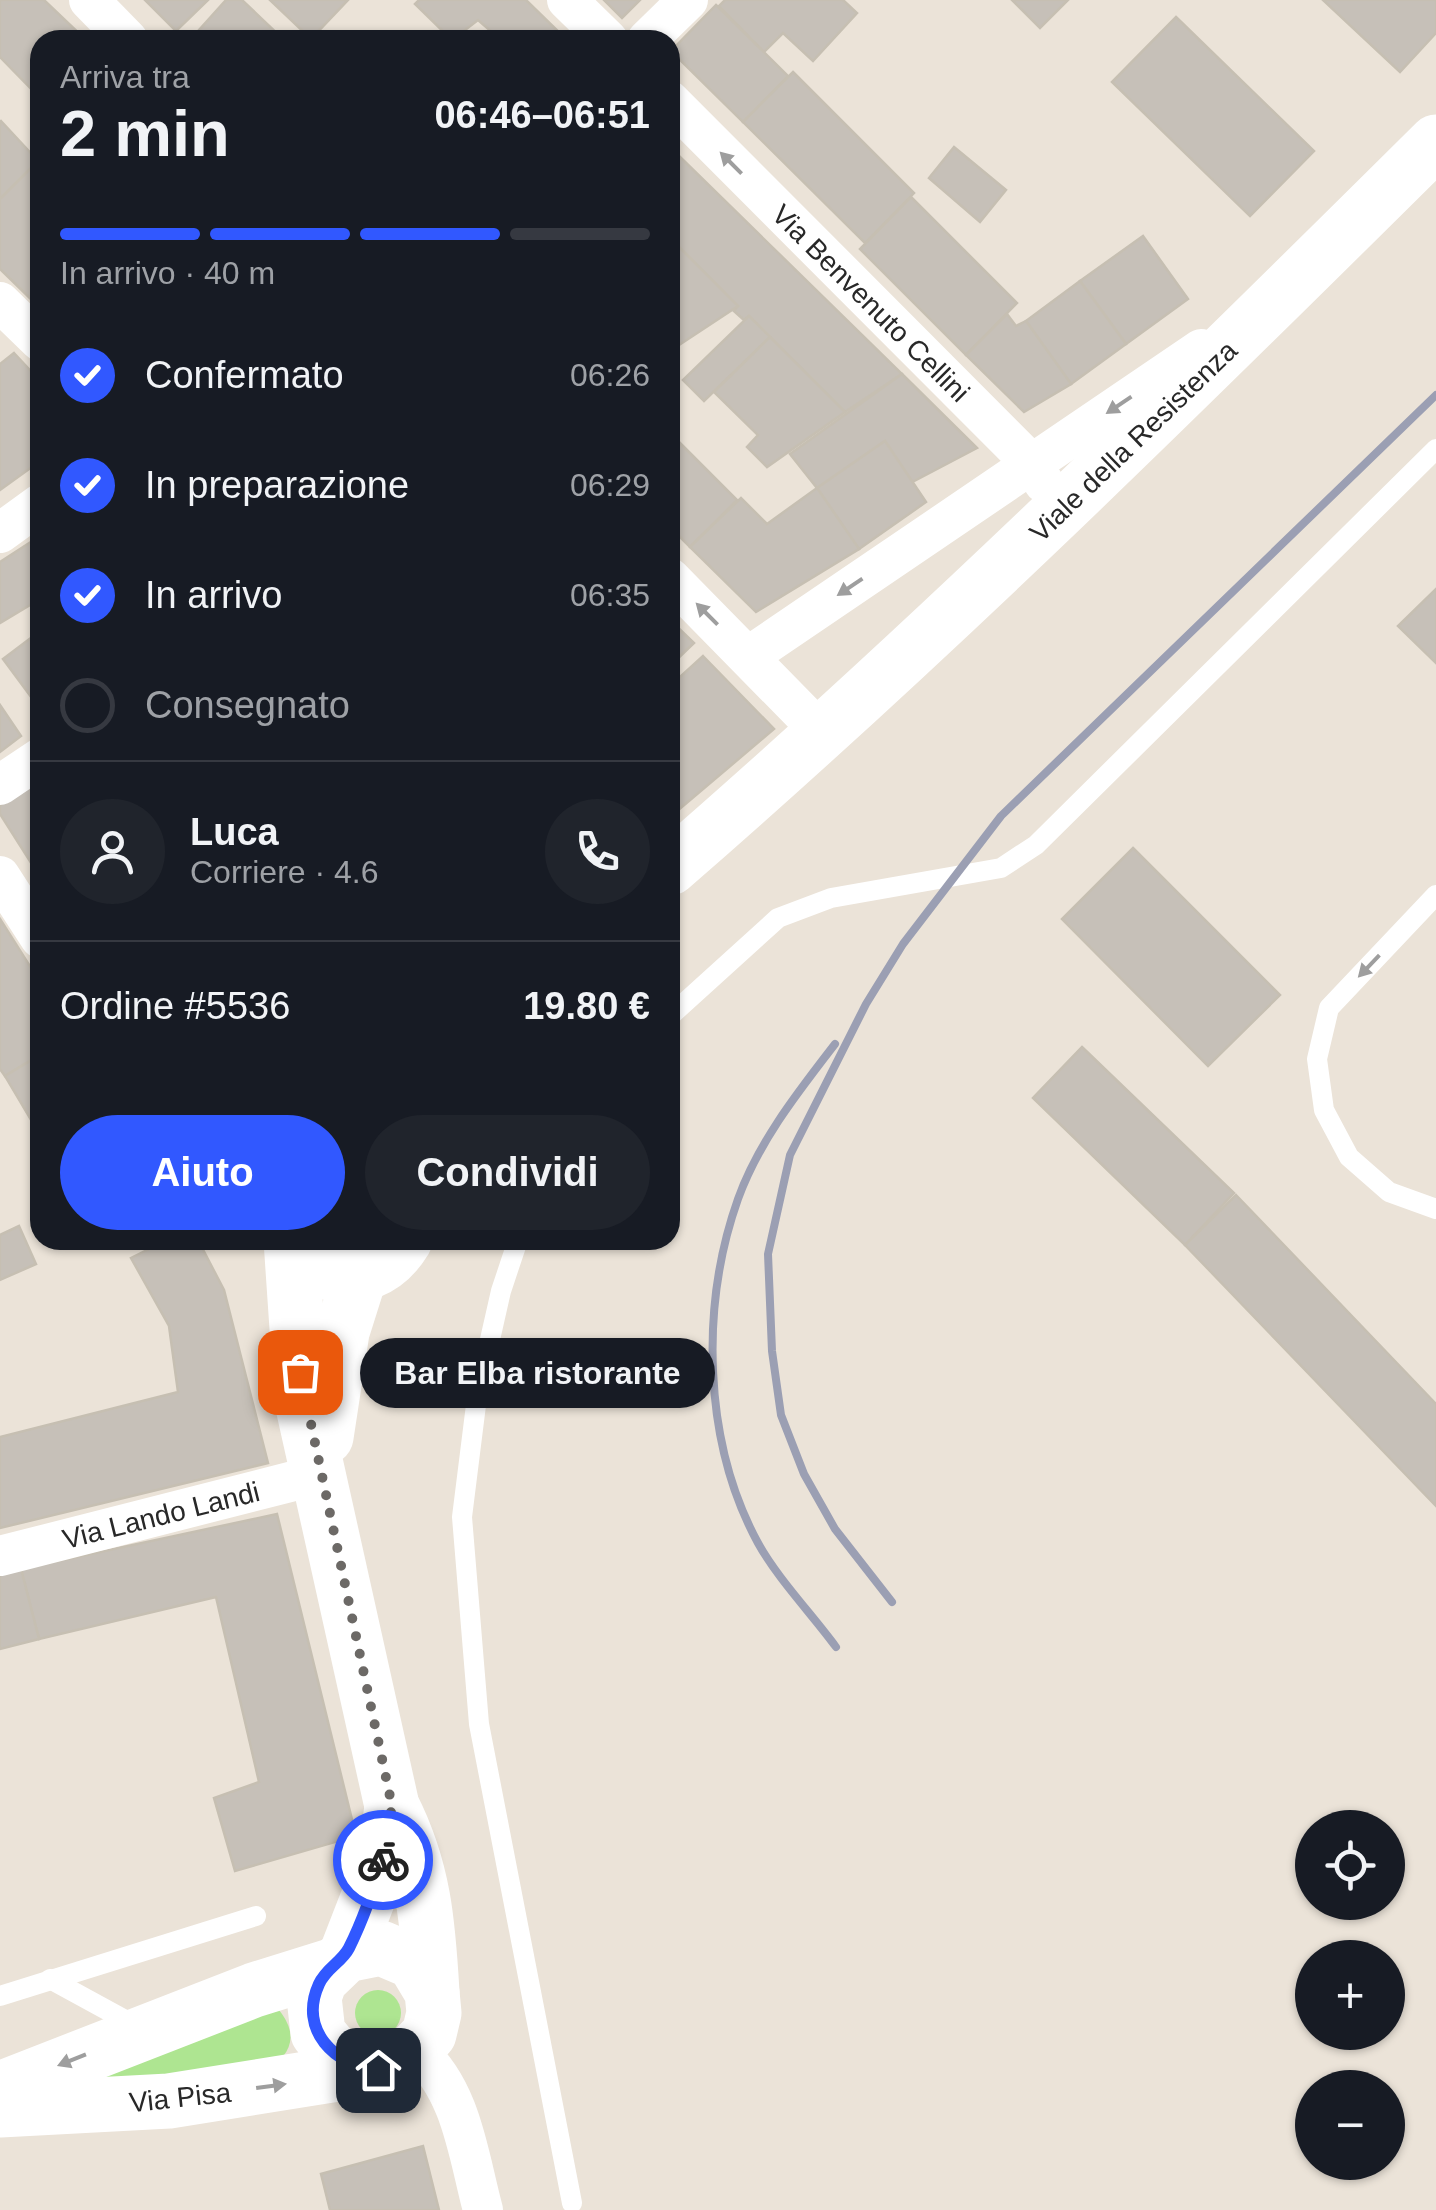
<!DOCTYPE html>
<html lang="it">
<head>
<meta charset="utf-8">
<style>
  body { margin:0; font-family:Arial,sans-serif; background:#20242c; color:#f1f3f6; height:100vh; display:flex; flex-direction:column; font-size:38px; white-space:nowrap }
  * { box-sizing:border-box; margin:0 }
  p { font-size:32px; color:#9ea1a6 }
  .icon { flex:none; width:55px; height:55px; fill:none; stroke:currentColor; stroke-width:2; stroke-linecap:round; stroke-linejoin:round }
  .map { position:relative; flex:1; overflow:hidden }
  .sheet { position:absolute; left:30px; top:30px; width:650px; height:1220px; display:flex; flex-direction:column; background:#171b24; border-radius:30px; box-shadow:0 2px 8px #0004 }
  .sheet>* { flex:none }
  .controls { position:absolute; left:1295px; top:1810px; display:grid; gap:20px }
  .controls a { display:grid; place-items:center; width:110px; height:110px; border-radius:50%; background:#171b24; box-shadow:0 2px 8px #0004; font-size:50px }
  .pin { position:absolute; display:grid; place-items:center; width:85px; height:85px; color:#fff; margin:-42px; border-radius:20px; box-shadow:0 5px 15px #0006 }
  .courier { position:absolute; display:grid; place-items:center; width:100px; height:100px; margin:-50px; border:8px solid #3158ff; border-radius:50%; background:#fff; color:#222; box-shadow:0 2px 12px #0007 }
  .bubble { position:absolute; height:70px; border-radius:35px; background:#171b24; box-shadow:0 2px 8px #0004; font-size:32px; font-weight:700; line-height:70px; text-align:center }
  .headline em { font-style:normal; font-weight:700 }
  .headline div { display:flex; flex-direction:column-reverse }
  .headline { display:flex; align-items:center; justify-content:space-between; height:170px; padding:0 30px }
  h1 { font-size:65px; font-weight:700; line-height:75px }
  .bar { display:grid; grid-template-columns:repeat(4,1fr); gap:15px 10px; align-content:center; height:120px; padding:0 30px }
  .bar i { height:12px; border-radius:8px; background:#363941 }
  .bar .current { background:#3158ff }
  .bar p { grid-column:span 4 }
  .line { display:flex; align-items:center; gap:25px; padding:0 30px; border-top:2px solid #363941 }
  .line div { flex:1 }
  .round { display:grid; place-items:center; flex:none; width:105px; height:105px; border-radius:52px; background:#20242c }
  ol { padding:0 30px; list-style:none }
  li { display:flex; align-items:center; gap:30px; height:110px }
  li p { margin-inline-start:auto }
  li .icon { padding:10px; border-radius:50%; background:#3158ff; color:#fff; stroke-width:4 }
  li:last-child { color:#9ea1a6 }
  li i { width:55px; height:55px; border:5px solid #363941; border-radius:50% }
  .cta { display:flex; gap:20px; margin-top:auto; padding:20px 30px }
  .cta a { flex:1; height:115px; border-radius:60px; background:#3158ff; color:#fff; font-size:40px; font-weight:700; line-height:115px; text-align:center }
  .cta a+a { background:#20242c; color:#f1f3f6 }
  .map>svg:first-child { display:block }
</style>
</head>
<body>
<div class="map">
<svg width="1436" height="2210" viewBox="0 0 1436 2210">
  <rect width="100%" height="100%" fill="#ebe3d8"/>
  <g fill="#aee591">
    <circle cx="378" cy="2013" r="23"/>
    <path d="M279 2010C301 2038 289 2056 264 2073L62 2079Z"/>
  </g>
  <g fill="#c6c0b8" stroke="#c6bfb2" stroke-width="2.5">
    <path d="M0 0H44L86 40H40V98L0 57Z"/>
    <path d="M145 0H208L176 31Z"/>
    <path d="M226 0H242L284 40H190Z"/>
    <path d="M270 0H348L311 39Z"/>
    <path d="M419 0H526L567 40H501L478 20 452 40 415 4Z"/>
    <path d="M604 0H640L622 18Z"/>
    <path d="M725 0H843L857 13 813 61 783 33 764 52 719 6Z"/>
    <path d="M1012 0H1068L1040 28Z"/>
    <path d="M1323 0H1436V33L1400 72Z"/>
    <path d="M716 5 788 76 743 122 671 51Z"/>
    <path d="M1176 17 1314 151 1250 216 1112 82Z"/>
    <path d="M793 72 914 193 865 243 743 122Z"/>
    <path d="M1 121 38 161 0 199V122Z"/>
    <path d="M954 147 1006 190 980 222 929 178Z"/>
    <path d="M678 155 902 374 845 412 749 316 744 320 734 311 738 306 670 238V163Z"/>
    <path d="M38 161 40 163V308L0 269V199Z"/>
    <path d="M911 197 1017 303 966 355 860 249Z"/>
    <path d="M1143 236 1188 299 1126 344 1080 281Z"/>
    <path d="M670 238 738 306 670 351Z"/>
    <path d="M1080 281 1126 344 1071 384 1026 321Z"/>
    <path d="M1007 314 1016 326 1026 321 1071 384 1024 412 966 355Z"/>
    <path d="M749 316 770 337 704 401 683 380Z"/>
    <path d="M770 337 845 412 767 467 747 447 758 435 714 392Z"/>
    <path d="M14 353 40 381V461L0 490V364Z"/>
    <path d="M902 374 977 448 912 482 885 441 817 488 790 454Z"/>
    <path d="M677 440 737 500 690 547 670 527V446Z"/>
    <path d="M885 441 926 502 859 549 817 488Z"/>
    <path d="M817 488 859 549 756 612 690 547 741 498 767 524Z"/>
    <path d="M40 536V599L0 623V562Z"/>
    <path d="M1436 589V663L1398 626Z"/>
    <path d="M670 620 694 643 670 666Z"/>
    <path d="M32 637 40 651V709L3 659Z"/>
    <path d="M703 656 774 729 670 817V686Z"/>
    <path d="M0 705 21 736 0 752Z"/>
    <path d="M40 780V877L0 814V805Z"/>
    <path d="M1133 848 1280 995 1208 1066 1062 919Z"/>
    <path d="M0 919 40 982V1055L5 1076 0 1069Z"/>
    <path d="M1082 1047 1234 1193 1185 1245 1033 1098Z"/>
    <path d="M40 1055V1135L5 1076Z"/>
    <path d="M1236 1195 1436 1404V1506L1185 1245Z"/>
    <path d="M19 1226 36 1264 0 1280V1235Z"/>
    <path d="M167 1240H198L224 1290 268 1463 0 1528V1437L178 1392 169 1326 131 1258Z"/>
    <path d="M277 1514 356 1836 235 1871 214 1798 259 1782 216 1597 39 1639 21 1569Z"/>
    <path d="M21 1569 39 1639 0 1649V1574Z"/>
    <path d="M423 2146 439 2210H330L321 2174Z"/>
  </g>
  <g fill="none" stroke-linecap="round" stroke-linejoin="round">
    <g stroke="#fff" stroke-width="20">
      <path d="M1436 895 1329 1008 1317 1059 1324 1110 1349 1157 1389 1192 1436 1209"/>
      <path d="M670 1016 778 918 831 898 1001 868 1036 845 1436 449"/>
      <path d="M518 1240 501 1291 477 1397 462 1517 479 1724 572 2203"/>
      <path d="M50 1979 138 2027"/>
      <path d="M0 1996 256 1916"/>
    </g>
    <g stroke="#fff" stroke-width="40">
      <path d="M89 0 128 40"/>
      <path d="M567 0 608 40"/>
      <path d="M647 40 688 0"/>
      <path d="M670 101 1032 464 1044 483"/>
      <path d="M0 302 40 341"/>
      <path d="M0 533 40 504"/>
      <path d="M670 578 823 734"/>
      <path d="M749 656 1201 349"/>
      <path d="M0 785 40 758"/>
      <path d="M0 876 40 938"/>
      <path d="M0 1556 321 1474"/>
      <path d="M417 2051C462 2091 468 2154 483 2210"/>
    </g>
    <g stroke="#fff" stroke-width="55">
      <path d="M670 868C936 637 1186 390 1436 142"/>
      <path d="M291 1240 302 1402 392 1806C424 1869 428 1923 432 1992"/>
      <path d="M323 1271C358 1282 386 1271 405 1240"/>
      <path d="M326 1437 342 1332 360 1275"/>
      <path d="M346 1955 386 1852 392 1806"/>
      <path d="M0 2089 254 1990 331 1966"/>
      <path d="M0 2110 169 2101 400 2064 429 2034 434 2013 432 1992 414 1962 381 1948 346 1955 320 1980 314 1997 318 2033 341 2061 358 2068"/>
    </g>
    <g stroke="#9b9fb3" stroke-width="8">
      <path d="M835 1044C798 1092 759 1141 738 1199 700 1306 703 1442 758 1543 778 1579 811 1613 836 1647"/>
      <path d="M892 1602 835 1529 804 1474 781 1415 772 1351 768 1254 790 1155 866 1004 903 944 1001 816 1436 395"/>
    </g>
  </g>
  <defs><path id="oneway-solid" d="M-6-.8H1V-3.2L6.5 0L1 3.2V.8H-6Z" transform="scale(2.5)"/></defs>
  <g fill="#9e9e9e">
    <use href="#oneway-solid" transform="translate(731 163) rotate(-135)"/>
    <use href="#oneway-solid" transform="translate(1119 405) rotate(146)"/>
    <use href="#oneway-solid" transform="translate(850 587) rotate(146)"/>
    <use href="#oneway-solid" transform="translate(707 614) rotate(-135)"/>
    <use href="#oneway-solid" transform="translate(1369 966) rotate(134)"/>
    <use href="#oneway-solid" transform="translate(72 2060) rotate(158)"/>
    <use href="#oneway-solid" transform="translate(271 2086) rotate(-8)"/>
  </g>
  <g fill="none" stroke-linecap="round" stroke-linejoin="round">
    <path stroke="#6c6966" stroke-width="10" stroke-dasharray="0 18" d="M300 1372 392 1806 383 1860"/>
    <path stroke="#3158ff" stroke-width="12" d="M378 2070C335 2066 298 2030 319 1984 326 1968 342 1962 349 1948 363 1920 373 1890 383 1860"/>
  </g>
  <g text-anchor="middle" stroke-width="8" stroke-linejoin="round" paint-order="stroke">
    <g font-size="28" fill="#282828" stroke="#fff">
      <text transform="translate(871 303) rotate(45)" y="10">Via Benvenuto Cellini</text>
      <text transform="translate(1133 441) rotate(-44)" y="10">Viale della Resistenza</text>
      <text transform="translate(161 1515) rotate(-14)" y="10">Via Lando Landi</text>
      <text transform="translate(180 2097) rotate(-6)" y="10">Via Pisa</text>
    </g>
  </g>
</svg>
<div class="controls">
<a><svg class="icon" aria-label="locate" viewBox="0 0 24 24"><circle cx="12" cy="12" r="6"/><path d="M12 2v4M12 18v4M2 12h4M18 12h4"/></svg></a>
<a>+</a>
<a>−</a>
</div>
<div class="pin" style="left:300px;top:1372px;background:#ea580c"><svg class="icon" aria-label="bag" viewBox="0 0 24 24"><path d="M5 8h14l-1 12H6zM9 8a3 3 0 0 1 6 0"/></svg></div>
<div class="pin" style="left:378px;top:2070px;background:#1f2937"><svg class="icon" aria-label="home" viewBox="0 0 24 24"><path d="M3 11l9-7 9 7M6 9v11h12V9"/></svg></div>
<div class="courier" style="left:383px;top:1860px"><svg class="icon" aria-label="bike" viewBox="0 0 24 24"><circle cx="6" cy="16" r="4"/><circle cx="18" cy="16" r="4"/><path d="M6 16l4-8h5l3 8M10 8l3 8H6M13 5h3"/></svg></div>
<div class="bubble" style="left:360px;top:1338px;width:355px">Bar Elba ristorante</div>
<section class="sheet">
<div class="headline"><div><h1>2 min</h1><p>Arriva tra</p></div><em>06:46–06:51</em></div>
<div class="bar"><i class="current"></i><i class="current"></i><i class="current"></i><i></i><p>In arrivo · 40 m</p></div>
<ol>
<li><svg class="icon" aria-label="check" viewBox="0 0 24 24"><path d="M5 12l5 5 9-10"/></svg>Confermato<p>06:26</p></li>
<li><svg class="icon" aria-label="check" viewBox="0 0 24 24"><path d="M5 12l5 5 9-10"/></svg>In preparazione<p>06:29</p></li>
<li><svg class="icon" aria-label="check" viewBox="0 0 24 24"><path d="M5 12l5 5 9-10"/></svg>In arrivo<p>06:35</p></li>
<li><i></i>Consegnato</li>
</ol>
<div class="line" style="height:180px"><a class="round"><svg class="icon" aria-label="person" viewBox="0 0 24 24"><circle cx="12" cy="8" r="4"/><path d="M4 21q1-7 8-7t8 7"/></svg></a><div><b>Luca</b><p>Corriere · 4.6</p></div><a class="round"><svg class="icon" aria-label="phone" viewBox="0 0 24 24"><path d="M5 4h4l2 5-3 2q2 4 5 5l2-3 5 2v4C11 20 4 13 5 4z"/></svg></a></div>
<div class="line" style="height:130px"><div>Ordine #5536</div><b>19.80 €</b></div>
<div class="cta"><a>Aiuto</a><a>Condividi</a></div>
</section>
</div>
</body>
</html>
